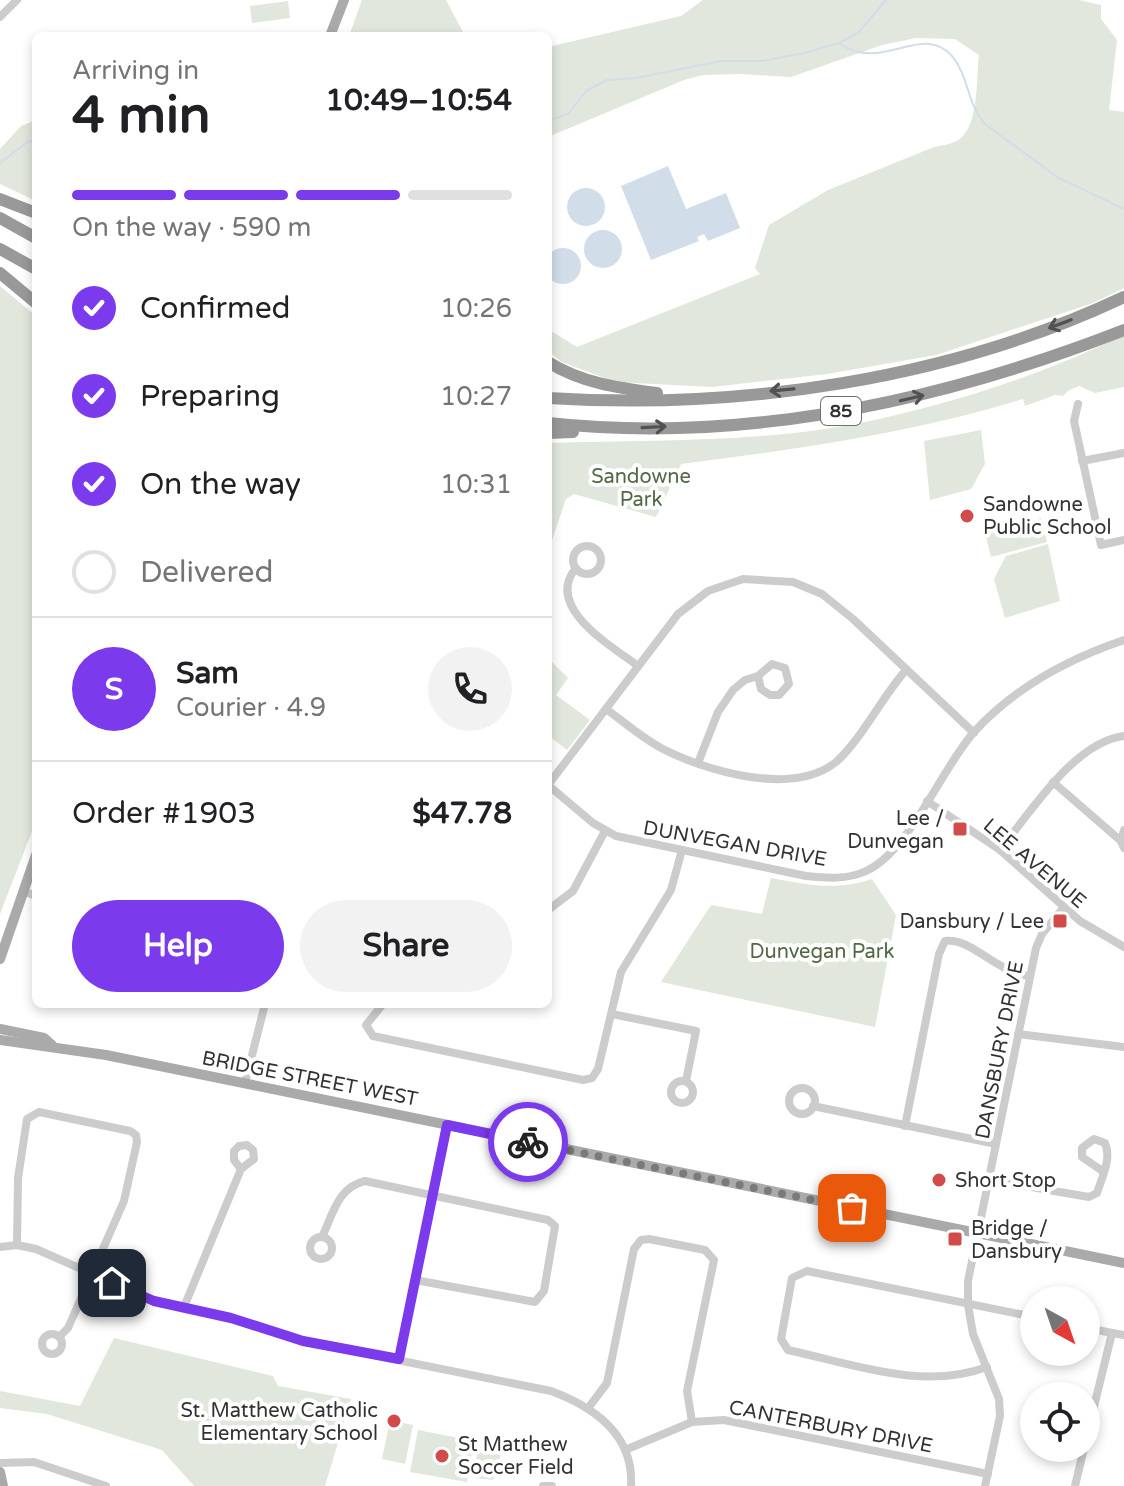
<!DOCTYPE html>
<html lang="en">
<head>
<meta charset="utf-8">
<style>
  body { margin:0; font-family:"Varela Round",sans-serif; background:#f2f2f2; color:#202124; height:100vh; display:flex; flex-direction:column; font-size:30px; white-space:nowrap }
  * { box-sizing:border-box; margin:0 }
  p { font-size:26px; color:#757577 }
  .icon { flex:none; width:44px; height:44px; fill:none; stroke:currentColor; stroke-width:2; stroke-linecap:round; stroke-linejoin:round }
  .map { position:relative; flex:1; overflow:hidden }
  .drawer { position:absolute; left:32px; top:32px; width:520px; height:976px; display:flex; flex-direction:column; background:#fff; border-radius:12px; box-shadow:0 4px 12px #0003 }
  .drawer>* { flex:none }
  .needle { width:52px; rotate:140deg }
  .tools { position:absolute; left:1020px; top:1286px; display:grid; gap:16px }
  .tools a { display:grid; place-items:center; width:80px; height:80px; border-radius:50%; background:#fff; box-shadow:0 4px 12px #0003; font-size:40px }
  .pin { position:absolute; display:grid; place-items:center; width:68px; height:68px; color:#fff; margin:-34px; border-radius:16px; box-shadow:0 4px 12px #0006 }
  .courier { position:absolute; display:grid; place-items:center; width:80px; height:80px; margin:-40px; border:6px solid #7c3aed; border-radius:50%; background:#fff; color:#222; box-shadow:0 2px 10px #0007 }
  .head em { font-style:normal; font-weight:700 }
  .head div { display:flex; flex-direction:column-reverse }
  .head { display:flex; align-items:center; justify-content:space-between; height:136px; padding:0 40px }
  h1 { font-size:52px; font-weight:700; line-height:60px }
  .bar { display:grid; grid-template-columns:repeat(4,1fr); gap:12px 8px; align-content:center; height:96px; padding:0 40px }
  .bar i { height:10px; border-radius:6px; background:#e0e0e0 }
  .bar .selected { background:#7c3aed }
  .bar p { grid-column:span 4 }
  .line { display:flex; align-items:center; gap:20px; padding:0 40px; border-top:2px solid #e0e0e0 }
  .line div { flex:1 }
  .round { display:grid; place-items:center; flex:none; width:84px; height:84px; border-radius:42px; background:#f2f2f2 }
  ol { padding:0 40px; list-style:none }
  li { display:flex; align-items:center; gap:24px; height:88px }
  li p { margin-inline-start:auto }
  li .icon { padding:8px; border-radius:50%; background:#7c3aed; color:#fff; stroke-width:4 }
  li:last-child { color:#757577 }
  li i { width:44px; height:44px; border:4px solid #e0e0e0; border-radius:50% }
  .primary-button { display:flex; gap:16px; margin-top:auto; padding:16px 40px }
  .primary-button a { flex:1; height:92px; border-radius:48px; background:#7c3aed; color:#fff; font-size:32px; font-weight:700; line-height:92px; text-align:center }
  .primary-button a+a { background:#f2f2f2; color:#202124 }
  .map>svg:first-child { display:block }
</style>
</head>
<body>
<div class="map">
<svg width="1124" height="1486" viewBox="0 0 1124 1486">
  <rect width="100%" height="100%" fill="#fff"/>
  <g fill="#e1e7dc">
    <path d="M362 0H446L465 36H349Z"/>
    <path d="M703 0H1079L1101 5V19L1117 40 1109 110 1124 112V288L1093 303 936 355 827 374 712 387 615 382 562 362 548 351V329L577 347 760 274 755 268 769 225 828 190 934 147C944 145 956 144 963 136 979 118 976 78 979 55L955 39 916 38 882 45 791 77 740 74 703 75 684 80 548 137V47L681 16Z"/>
    <path d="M288 1 290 18 252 23 250 6Z"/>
    <path d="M36 120V201L0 184V149L21 126Z"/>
    <path d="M0 286 36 316V821L0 914Z"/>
    <path d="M1124 335V387L1095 393 1079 386 1069 390 1063 396 1055 395 1025 406 1023 399C909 434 798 449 681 464L656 517 574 494 566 499 548 552V443C654 440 766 443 870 421 957 402 1044 374 1124 335Z"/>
    <path d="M981 430 985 464 971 489 930 500 924 441Z"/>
    <path d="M1041 518 1047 542 991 557 985 533Z"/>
    <path d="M1048 544 1060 601 1005 618 994 579 1006 556Z"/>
    <path d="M548 658 568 678 556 695 590 720 567 750 548 735Z"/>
    <path d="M771 878C808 885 836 891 872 879L896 915 875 1027 661 982 711 905 762 914Z"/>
    <path d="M114 1338 273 1376 278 1386 351 1399 325 1486H194L162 1450 47 1414 0 1408V1391L80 1406Z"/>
    <path d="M390 1420 413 1425 405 1464 382 1459Z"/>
    <path d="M418 1430 474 1441 467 1482 410 1472Z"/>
    <path d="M478 1447 502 1450 493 1480 474 1478Z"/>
  </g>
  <g fill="#d1dee9">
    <path d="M668 166 686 209 726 193 740 228 708 241 704 234 697 237 699 241 651 260 621 186Z"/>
    <circle cx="586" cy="207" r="19"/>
    <circle cx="603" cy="249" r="19"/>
    <circle cx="563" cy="266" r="18"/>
  </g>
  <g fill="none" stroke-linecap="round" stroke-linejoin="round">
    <g stroke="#d1dee9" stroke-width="2">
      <path d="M840 44C883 73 921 22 952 56 969 76 967 105 985 124L1057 177 1124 209"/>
      <path d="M548 121 568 114 586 91 607 80 636 78 721 61H762L805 53 839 43 858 33 886 0"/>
      <path d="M0 163 26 143 36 139"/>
    </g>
    <g stroke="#ccc" stroke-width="8">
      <path d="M0 17 17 0"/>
      <path d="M1078 404 1074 421 1101 545 1124 540"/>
      <path d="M1082 461 1124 453"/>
      <circle cx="587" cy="560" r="14"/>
      <path d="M576 568C543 607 613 647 638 666"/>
      <path d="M606 709C624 722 641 737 661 748 705 771 793 797 836 762 861 740 882 697 906 670"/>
      <path d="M974 733 853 619 822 594 793 582 743 579 708 591 678 614 548 785 593 823 616 836 806 876C826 878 847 880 866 871 910 851 941 769 974 732 1014 688 1068 659 1124 640"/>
      <path d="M698 763 718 712 733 690 745 680 758 676 772 664 785 668 789 684 779 695H770L761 689 758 676"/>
      <path d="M1053 782 1121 841 1124 848"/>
      <path d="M927 801 1000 850 1080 921 1124 947"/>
      <path d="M1121 841 1124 830"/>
      <path d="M1000 850C1029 814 1074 742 1124 736"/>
      <path d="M23 891 36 896"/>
      <path d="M548 910 573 891 605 831"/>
      <path d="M383 1004 366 1025 373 1036 583 1080 592 1078 598 1069 621 972 671 890 682 850"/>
      <path d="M612 1014 696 1031 686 1081"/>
      <path d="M1018 1034 1124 1047"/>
      <circle cx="682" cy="1092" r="11"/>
      <path d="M245 1083 265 1004"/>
      <circle cx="802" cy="1101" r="13"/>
      <path d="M813 1106 996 1144"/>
      <path d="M905 1126 939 954 945 941C971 937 995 972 1029 976"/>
      <path d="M990 1180 1089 1197 1097 1193C1102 1177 1112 1158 1105 1143L1094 1139 1082 1148V1157L1104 1172"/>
      <path d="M322 1237C333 1214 338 1187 365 1181L548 1220 555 1226 544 1291 535 1302 415 1280"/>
      <circle cx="321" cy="1248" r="11"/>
      <path d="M17 1245 18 1178 27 1119 39 1112 130 1131 136 1135 137 1142 124 1201 68 1328 59 1337"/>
      <path d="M0 1247 17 1245 36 1249 154 1301 231 1318 303 1341 551 1391C594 1407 634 1435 631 1486"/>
      <path d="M184 1307 241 1169 254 1159 253 1150 247 1145 239 1146 234 1151V1160L241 1169"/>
      <path d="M1086 1328 1124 1335"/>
      <circle cx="52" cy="1344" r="10"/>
      <path d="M399 1359 447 1125"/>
      <path d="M987 1367C923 1391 852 1364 788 1350L781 1339 792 1278 807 1271 1034 1317"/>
      <path d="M589 1407 607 1383 634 1249 641 1240 649 1239 705 1250 714 1260 687 1391 692 1422"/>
      <path d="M1086 1439 1112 1333"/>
      <path d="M625 1450 692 1422 724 1420 988 1474"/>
      <path d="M0 1463 34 1462 106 1486"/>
      <path d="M543 1486H552"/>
      <path d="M985 1486 1000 1416 999 1399 973 1334 968 1305V1281L1036 948 1042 934 1064 907"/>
      <path d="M1075 1486 1084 1448"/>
    </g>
    <g stroke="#aaa" stroke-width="10">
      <path d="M330 36 344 0"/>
      <path d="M0 959 36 855"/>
      <path d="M0 1029 44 1038 52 1045"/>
      <path d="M0 1040 106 1055 1124 1263"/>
      <path d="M0 1472 3 1486"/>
    </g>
    <g stroke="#999" stroke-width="12">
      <path d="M0 199 36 213"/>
      <path d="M0 218 36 238"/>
      <path d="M0 249 36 269"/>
      <path d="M0 273 36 303"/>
      <path d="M548 362C581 383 619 388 657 393"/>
      <path d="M548 398C741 410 948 380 1124 297"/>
      <path d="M548 423C744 444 942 401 1124 330"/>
      <path d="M548 433 573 432"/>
    </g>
  </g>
  <defs><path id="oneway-shaft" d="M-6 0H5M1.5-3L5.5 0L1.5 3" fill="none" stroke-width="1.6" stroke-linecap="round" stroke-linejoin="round" transform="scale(2)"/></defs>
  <g stroke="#515151">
    <use href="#oneway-shaft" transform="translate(1060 324) rotate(159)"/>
    <use href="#oneway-shaft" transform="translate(782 390) rotate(175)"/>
    <use href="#oneway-shaft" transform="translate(912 398) rotate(-13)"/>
    <use href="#oneway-shaft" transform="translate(654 427) rotate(-3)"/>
  </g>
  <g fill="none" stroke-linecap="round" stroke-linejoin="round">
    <path stroke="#7a7a7a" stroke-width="8" stroke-dasharray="0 14.4" d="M528 1142 852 1208"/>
    <path stroke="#7c3aed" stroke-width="10" d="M112 1283 154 1301 231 1318 303 1341 399 1359 447 1125 528 1142"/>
  </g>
  <g fill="#d14b4b" stroke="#fff" stroke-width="3">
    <circle cx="967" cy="516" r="8"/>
    <rect x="952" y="821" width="16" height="16" rx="4"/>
    <rect x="1052" y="913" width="16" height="16" rx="4"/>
    <circle cx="939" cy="1180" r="8"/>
    <rect x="947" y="1231" width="16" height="16" rx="4"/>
    <circle cx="394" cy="1421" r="8"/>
    <circle cx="442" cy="1456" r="8"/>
  </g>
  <g text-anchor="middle" stroke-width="8" stroke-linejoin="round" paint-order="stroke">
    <rect fill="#fff" stroke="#707070" stroke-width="2" x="821" y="397" width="40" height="28" rx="6"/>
    <g font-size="18" font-weight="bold" fill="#323232">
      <text x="841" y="417">85</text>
    </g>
    <g font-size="20" fill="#526844" stroke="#fff">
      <text x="641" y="483">Sandowne<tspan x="641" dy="23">Park</tspan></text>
      <text x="822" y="958">Dunvegan Park</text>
    </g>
    <g font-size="20" fill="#323232" stroke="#fff" text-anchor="start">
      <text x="983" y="511">Sandowne<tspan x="983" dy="23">Public School</tspan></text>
      <text x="944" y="825" text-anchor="end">Lee /<tspan x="944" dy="23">Dunvegan</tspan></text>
      <text x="1044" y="928" text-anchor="end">Dansbury / Lee</text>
      <text x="955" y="1187">Short Stop</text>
      <text x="971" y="1235">Bridge /<tspan x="971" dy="23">Dansbury</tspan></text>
      <text x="378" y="1417" text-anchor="end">St. Matthew Catholic<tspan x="378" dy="23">Elementary School</tspan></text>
      <text x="458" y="1451">St Matthew<tspan x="458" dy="23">Soccer Field</tspan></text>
    </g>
    <g font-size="20" fill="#323232" stroke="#fff">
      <text transform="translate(735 843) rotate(10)" y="7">DUNVEGAN DRIVE</text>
      <text transform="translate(1035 863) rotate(40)" y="7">LEE AVENUE</text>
      <text transform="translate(999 1050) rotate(-79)" y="7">DANSBURY DRIVE</text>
      <text transform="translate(310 1078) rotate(11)" y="7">BRIDGE STREET WEST</text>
      <text transform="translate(831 1426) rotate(11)" y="7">CANTERBURY DRIVE</text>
    </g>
  </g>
</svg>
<div class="tools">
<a><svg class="needle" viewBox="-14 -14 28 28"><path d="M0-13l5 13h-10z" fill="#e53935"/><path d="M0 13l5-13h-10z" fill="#757577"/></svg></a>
<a><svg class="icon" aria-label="locate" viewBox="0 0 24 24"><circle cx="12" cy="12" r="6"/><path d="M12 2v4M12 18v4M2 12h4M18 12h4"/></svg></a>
</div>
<div class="pin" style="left:852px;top:1208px;background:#ea580c"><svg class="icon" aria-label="bag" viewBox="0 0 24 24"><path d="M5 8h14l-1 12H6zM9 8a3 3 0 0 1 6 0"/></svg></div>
<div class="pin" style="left:112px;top:1283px;background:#1f2937"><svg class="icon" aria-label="home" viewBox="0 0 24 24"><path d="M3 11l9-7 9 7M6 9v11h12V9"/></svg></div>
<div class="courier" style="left:528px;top:1142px"><svg class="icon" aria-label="bike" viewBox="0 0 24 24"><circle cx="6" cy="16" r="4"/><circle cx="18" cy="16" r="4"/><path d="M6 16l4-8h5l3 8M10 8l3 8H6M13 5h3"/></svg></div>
<section class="drawer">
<div class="head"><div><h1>4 min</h1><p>Arriving in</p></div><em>10:49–10:54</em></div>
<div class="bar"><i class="selected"></i><i class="selected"></i><i class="selected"></i><i></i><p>On the way · 590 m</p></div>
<ol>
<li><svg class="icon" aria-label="check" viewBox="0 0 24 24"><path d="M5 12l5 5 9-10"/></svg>Confirmed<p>10:26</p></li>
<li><svg class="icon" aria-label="check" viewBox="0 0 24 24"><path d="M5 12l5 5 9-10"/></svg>Preparing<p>10:27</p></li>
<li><svg class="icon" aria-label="check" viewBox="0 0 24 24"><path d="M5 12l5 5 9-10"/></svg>On the way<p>10:31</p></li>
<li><i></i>Delivered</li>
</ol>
<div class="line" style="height:144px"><b class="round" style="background:#7c3aed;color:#fff">S</b><div><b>Sam</b><p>Courier · 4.9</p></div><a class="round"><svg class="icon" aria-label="phone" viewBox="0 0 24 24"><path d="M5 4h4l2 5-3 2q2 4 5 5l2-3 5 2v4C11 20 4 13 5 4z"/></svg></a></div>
<div class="line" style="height:104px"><div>Order #1903</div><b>$47.78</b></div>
<div class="primary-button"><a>Help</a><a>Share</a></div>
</section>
</div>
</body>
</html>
